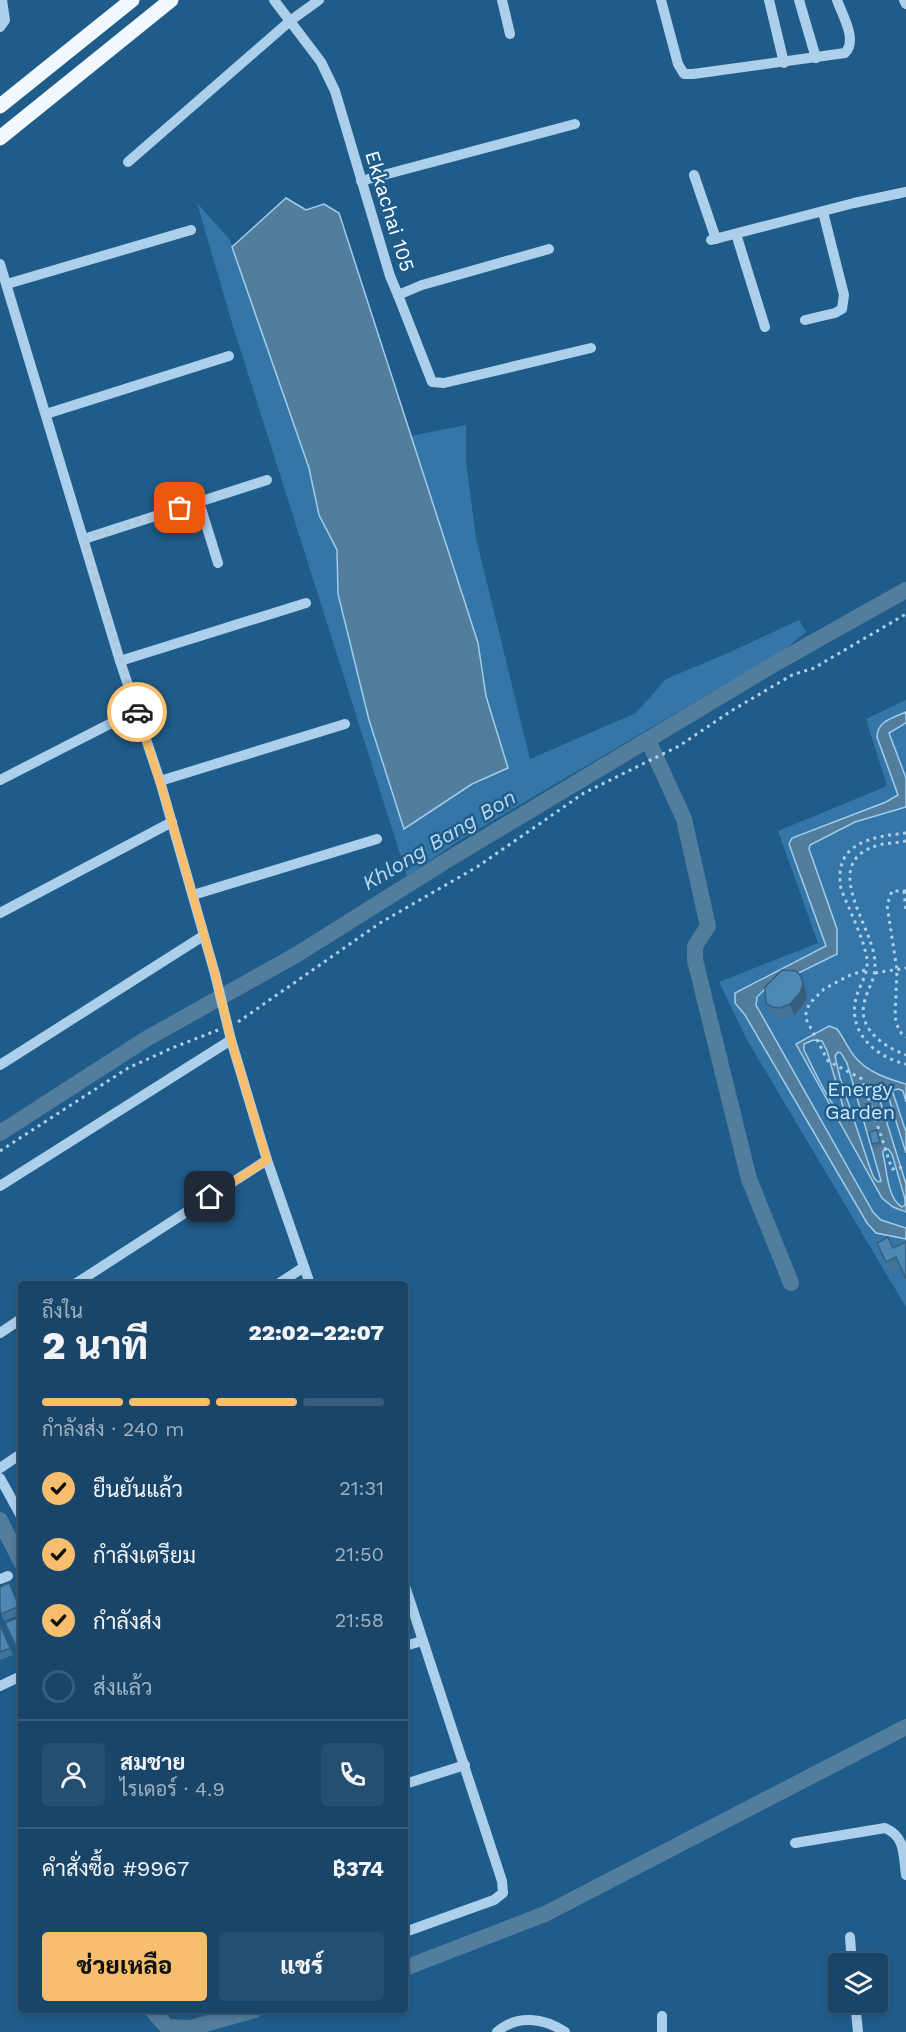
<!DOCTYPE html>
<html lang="th">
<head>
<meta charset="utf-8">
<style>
  body { margin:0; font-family:"Work Sans",Sarabun,sans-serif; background:#254f71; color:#f1f3f6; height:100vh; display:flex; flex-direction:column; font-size:22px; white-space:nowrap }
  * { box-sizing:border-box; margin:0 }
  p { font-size:20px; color:#9fb1c0 }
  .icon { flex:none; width:33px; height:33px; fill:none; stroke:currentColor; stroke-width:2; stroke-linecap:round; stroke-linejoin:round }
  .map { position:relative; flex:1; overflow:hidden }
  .drawer { position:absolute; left:18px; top:1281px; width:390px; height:732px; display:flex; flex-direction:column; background:#184568; border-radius:6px; box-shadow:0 3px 9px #0003,0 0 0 2px #365d7c }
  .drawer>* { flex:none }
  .buttons { position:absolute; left:828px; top:1953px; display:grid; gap:12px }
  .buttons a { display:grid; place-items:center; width:60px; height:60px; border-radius:6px; background:#184568; box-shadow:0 3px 9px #0003,0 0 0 2px #365d7c; font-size:30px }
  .pin { position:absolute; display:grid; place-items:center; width:51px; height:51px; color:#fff; margin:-26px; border-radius:12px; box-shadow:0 3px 9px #0006 }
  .courier { position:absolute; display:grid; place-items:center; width:60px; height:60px; margin:-30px; border:4px solid #f8be6d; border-radius:50%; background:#fff; color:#222; box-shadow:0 2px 8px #0007 }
  .overview em { font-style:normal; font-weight:800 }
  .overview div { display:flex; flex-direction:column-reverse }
  .overview { display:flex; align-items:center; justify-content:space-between; height:102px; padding:0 24px }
  h1 { font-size:39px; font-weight:800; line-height:45px }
  .bar { display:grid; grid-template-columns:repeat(4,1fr); gap:9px 6px; align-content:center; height:72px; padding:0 24px }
  .bar i { height:8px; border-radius:4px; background:#365d7c }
  .bar .current { background:#f8be6d }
  .bar p { grid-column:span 4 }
  .line { display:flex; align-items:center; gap:15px; padding:0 24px; border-top:2px solid #365d7c }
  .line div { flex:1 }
  .round { display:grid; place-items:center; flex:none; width:63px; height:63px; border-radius:6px; background:#254f71 }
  ol { padding:0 24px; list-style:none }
  li { display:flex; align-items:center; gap:18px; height:66px }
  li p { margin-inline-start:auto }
  li .icon { padding:6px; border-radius:50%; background:#f8be6d; color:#111; stroke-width:4 }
  li:last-child { color:#9fb1c0 }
  li i { width:33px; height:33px; border:3px solid #365d7c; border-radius:50% }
  .primary-button { display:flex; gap:12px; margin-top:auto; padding:12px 24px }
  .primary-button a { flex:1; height:69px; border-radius:6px; background:#f8be6d; color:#111; font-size:24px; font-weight:800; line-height:69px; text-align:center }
  .primary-button a+a { background:#254f71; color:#f1f3f6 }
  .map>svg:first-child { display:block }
</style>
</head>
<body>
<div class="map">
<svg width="906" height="2032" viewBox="0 0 906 2032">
  <rect width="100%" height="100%" fill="#205c8a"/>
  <g fill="#3476a7">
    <path d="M197 203 230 240 309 468 319 515 337 550 338 594 369 720 404 829 472 784 508 768 486 696 478 643 411 436 466 425V462L476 538 530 759 636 713 666 679 728 653 799 620 806 632 785 649 460 840 407 876 232 323Z"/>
    <path d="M906 700V1307L747 1040 719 982 818 943 778 831 887 786 866 719Z"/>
  </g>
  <g fill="#537d9d" stroke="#a0cdec" stroke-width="1.5" fill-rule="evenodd">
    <path d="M286 198 306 210 324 204 339 213 478 643 486 696 508 768 472 784 404 829 369 720 338 594 337 550 319 515 309 468 232 247Z"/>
    <path d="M906 712V723L889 733 906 778V807L855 822 810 845 809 849 837 929V954L764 990 757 997 756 1005 873 1212 881 1220 906 1228V1239L876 1233 867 1223 745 1015 735 1003V993L826 946 789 844 792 838 886 802 898 795 877 737C877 721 893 718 906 712Z"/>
    <path d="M829 1026 837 1029C844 1038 848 1049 855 1057 867 1072 888 1079 906 1084V1102L903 1091 899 1089 892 1090 906 1132V1153L886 1089 880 1087 877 1091 906 1184V1212L893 1207 882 1198 796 1044ZM813 1040 822 1041 827 1051 846 1117H843C826 1098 815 1072 804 1050V1044ZM838 1052 841 1053 847 1063 881 1181 878 1182 874 1178 870 1168 840 1078 835 1056ZM888 1149 892 1154 905 1199V1205L902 1207C887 1199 887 1169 883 1154V1151Z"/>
  </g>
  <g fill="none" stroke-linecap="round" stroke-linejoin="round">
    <g stroke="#537d9d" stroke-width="16">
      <path d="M648 740 684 819 708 926 695 946V960L749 1179 791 1283"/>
      <path d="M0 1133 146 1039 296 955 449 859 776 663 906 590"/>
      <path d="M0 1520 21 1562"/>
      <path d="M405 1968 545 1914 906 1727"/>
      <path d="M152 2010 167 2027 191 2028 255 2010"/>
    </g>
    <g stroke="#acd0eb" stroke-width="3" stroke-dasharray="3 4.5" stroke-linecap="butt">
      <path d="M906 833C870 837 833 843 841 889 849 909 864 939 867 959 869 975 857 988 855 1003 850 1035 878 1058 906 1064"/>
      <path d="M906 841C897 843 887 843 879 845 820 861 868 920 874 955 878 979 869 983 864 1003 858 1030 885 1047 906 1055"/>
      <path d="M904 891 906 911"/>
      <path d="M906 891H892L887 905 897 970 895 1017 899 1031 906 1037"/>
      <path d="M865 970 848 976 824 989 809 1004 806 1013V1019L828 1061 862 1079 892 1169 906 1167"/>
      <path d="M875 973 906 968"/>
      <path d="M238 1022 380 923 477 867 584 793 679 746 731 711 792 675 814 668 906 614"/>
      <path d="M0 1151 128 1068 172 1048 218 1030"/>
    </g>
    <g stroke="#acd0eb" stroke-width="10">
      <path d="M274 0 321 62 335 91 390 276 398 295 422 285 549 249"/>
      <path d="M502 0 510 34"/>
      <path d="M661 0 678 64 684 74H693L845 53C858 40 842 15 837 0"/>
      <path d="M769 0 784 63"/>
      <path d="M799 0 816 58"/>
      <path d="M904 0 906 4"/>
      <path d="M0 27 5 20 2 0"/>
      <path d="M128 162 290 21 319 0"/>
      <path d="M694 175 716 239"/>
      <path d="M361 181 575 124"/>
      <path d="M736 234 765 327"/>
      <path d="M711 240 854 203 906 192"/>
      <path d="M0 264 120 661 160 781 215 974 231 1040 267 1160 310 1284"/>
      <path d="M7 284 191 230"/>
      <path d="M398 295 432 382 444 383 591 348"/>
      <path d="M805 320 835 313 842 309 844 295 823 212"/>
      <path d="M46 414 229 356"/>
      <path d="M199 502 218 563"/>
      <path d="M84 539 267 480"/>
      <path d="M120 661 306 603"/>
      <path d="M0 780 137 710"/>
      <path d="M160 781 345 724"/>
      <path d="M193 895 377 839"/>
      <path d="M0 913 172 822"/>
      <path d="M0 1065 203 936"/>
      <path d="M0 1186 231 1040"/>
      <path d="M75 1284 267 1160"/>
      <path d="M278 1284 304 1267"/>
      <path d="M0 1333 21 1319"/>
      <path d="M0 1468 21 1454"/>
      <path d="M0 1478 21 1516"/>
      <path d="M0 1579 8 1576"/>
      <path d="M405 1586 502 1881 503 1893 494 1900 405 1932"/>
      <path d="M405 1646 422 1641"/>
      <path d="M0 1686 21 1676"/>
      <path d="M405 1784 465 1765"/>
      <path d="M795 1843 885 1828C906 1837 903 1855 906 1875"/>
      <path d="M850 1937 852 1964"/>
      <path d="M855 2002 858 2032"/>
      <path d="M662 2016V2032"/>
      <path d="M497 2032C517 2014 544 2018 565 2032"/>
    </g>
    <g stroke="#f1f8fe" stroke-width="15">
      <path d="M0 106 132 0"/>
      <path d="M0 138 171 0"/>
    </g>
  </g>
  <g fill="#42749a">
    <path d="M805 986 807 995 804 1004 794 1015 784 1018H775L770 1014 766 1003Z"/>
    <path d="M877 1130 882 1145 874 1148 869 1132Z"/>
    <path d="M906 1242V1281L900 1268 890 1273 877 1243 893 1248Z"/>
    <path d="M0 1587 19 1606 21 1611V1614L4 1621 0 1611Z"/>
    <path d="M21 1616V1652L18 1653 5 1623Z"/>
    <path d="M0 1625 13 1655 0 1660Z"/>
  </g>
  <path fill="#365e7d" d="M801 976 807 995 804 1004 794 1015 790 1004Z"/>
  <g fill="#4d87b3" stroke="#365e7d" stroke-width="1.5">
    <path d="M782 970 796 971 801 976 803 984 800 993 790 1004 780 1008 772 1007 766 1003 765 987Z"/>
    <path d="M877 1130 880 1142 872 1144 869 1132Z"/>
    <path d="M888 1237 893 1248 906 1242V1279L896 1257 886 1262 877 1243Z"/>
    <path d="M9 1583 19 1606 2 1614 0 1610V1587Z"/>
    <path d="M21 1616V1644L16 1646 5 1623Z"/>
    <path d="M0 1625 10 1648 0 1652Z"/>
  </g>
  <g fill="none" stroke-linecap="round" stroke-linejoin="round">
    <path stroke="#b1c6d6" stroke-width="6" stroke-dasharray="0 10.8" d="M137 712 84 539 180 508"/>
    <path stroke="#f8be6d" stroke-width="8" d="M137 712 166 801 215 974 231 1040 267 1160 210 1197"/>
  </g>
  <g text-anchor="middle" stroke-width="5" stroke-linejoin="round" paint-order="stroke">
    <g font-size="20" fill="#fff" stroke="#205c8a">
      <text transform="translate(390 211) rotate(73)" y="7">Ekkachai 105</text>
    </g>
    <g font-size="20" fill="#d1e8f8" stroke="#205c8a">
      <text x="860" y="1096">Energy<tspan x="860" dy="23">Garden</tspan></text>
    </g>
    <g font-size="21" font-style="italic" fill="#b8daf2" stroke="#205c8a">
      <text transform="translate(439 840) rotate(-31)" y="7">Khlong Bang Bon</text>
    </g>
  </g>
</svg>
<div class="buttons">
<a><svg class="icon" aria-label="layers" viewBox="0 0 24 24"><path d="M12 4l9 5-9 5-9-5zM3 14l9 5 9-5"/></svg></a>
</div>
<div class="pin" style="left:180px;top:508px;background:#ea580c"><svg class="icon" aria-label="bag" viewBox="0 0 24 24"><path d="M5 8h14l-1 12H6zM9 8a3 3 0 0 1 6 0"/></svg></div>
<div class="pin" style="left:210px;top:1197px;background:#1f2937"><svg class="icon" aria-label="home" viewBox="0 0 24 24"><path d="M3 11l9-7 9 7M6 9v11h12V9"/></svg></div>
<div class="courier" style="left:137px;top:712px"><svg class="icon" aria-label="car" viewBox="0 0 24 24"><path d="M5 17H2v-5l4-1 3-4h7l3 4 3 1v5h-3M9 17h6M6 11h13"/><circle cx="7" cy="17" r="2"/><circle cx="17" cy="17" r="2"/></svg></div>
<section class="drawer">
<div class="overview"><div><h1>2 นาที</h1><p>ถึงใน</p></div><em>22:02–22:07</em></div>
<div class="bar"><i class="current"></i><i class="current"></i><i class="current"></i><i></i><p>กำลังส่ง · 240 m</p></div>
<ol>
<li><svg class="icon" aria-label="check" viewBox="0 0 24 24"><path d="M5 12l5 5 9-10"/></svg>ยืนยันแล้ว<p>21:31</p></li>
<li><svg class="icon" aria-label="check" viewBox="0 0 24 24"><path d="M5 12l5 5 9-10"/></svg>กำลังเตรียม<p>21:50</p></li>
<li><svg class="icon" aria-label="check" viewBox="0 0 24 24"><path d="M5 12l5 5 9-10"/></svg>กำลังส่ง<p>21:58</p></li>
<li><i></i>ส่งแล้ว</li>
</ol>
<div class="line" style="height:108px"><a class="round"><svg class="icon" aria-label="person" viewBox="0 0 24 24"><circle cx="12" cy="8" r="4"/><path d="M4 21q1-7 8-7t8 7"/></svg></a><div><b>สมชาย</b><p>ไรเดอร์ · 4.9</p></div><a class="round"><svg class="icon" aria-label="phone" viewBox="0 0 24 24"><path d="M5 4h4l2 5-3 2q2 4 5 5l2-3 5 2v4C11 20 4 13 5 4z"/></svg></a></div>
<div class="line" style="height:78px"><div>คำสั่งซื้อ #9967</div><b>฿374</b></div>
<div class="primary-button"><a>ช่วยเหลือ</a><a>แชร์</a></div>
</section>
</div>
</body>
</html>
